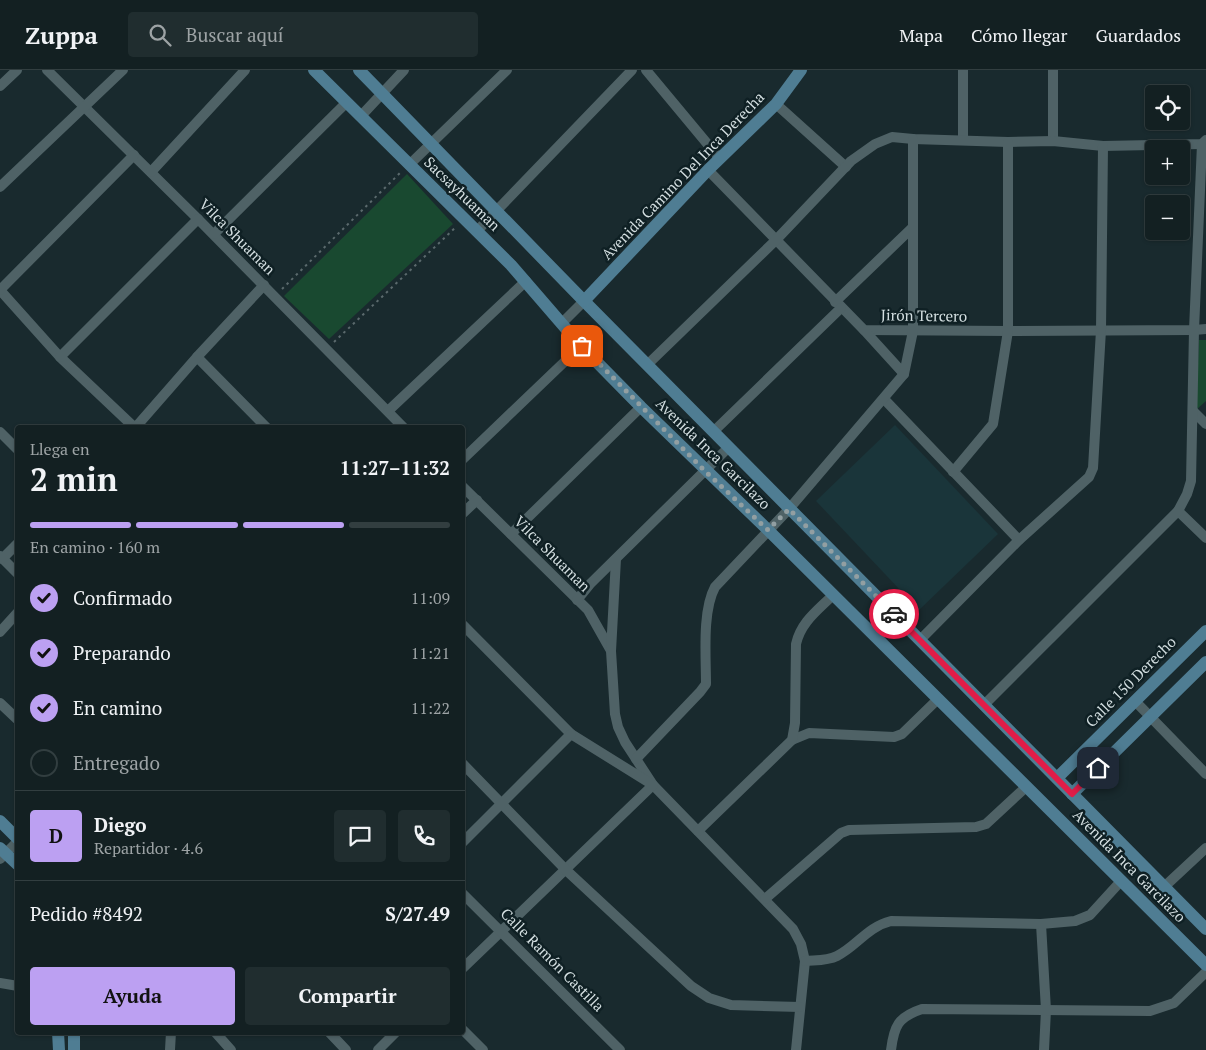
<!DOCTYPE html>
<html lang="es">
<head>
<meta charset="utf-8">
<style>
  body { margin:0; font-family:"PT Serif",serif; background:#202d2f; color:#f1f3f6; height:100vh; display:flex; flex-direction:column; font-size:19px; white-space:nowrap }
  * { box-sizing:border-box; margin:0 }
  p { font-size:16px; color:#9da3a5 }
  .icon { flex:none; width:28px; height:28px; fill:none; stroke:currentColor; stroke-width:2; stroke-linecap:round; stroke-linejoin:round }
  .map { position:relative; flex:1; overflow:hidden }
  .panel { position:absolute; left:15px; top:355px; width:450px; height:610px; display:flex; flex-direction:column; background:#132022; border-radius:5px; box-shadow:0 1px 4px #0004,0 0 0 1px #323e40 }
  .panel>* { flex:none }
  .tools { position:absolute; left:1145px; top:15px; display:grid; gap:10px }
  .tools a { display:grid; place-items:center; width:45px; height:45px; border-radius:5px; background:#132022; box-shadow:0 1px 4px #0004,0 0 0 1px #323e40; font-size:25px }
  .pin { position:absolute; display:grid; place-items:center; width:42px; height:42px; color:#fff; margin:-21px; border-radius:10px; box-shadow:0 2px 8px #0006 }
  .courier { position:absolute; display:grid; place-items:center; width:50px; height:50px; margin:-25px; border:4px solid #e11d48; border-radius:50%; background:#fff; color:#222; box-shadow:0 1px 6px #0007 }
  .headline em { font-style:normal; font-weight:700 }
  .headline div { display:flex; flex-direction:column-reverse }
  .headline { display:flex; align-items:center; justify-content:space-between; height:85px; padding:0 15px }
  h1 { font-size:32px; font-weight:700; line-height:38px }
  .bar { display:grid; grid-template-columns:repeat(4,1fr); gap:8px 5px; align-content:center; height:60px; padding:0 15px }
  .bar i { height:6px; border-radius:4px; background:#323e40 }
  .bar .on { background:#bca0f2 }
  .bar p { grid-column:span 4 }
  .line { display:flex; align-items:center; gap:12px; padding:0 15px; border-top:1px solid #323e40 }
  .line div { flex:1 }
  .round { display:grid; place-items:center; flex:none; width:52px; height:52px; border-radius:5px; background:#202d2f }
  ol { padding:0 15px; list-style:none }
  li { display:flex; align-items:center; gap:15px; height:55px }
  li p { margin-inline-start:auto }
  li .icon { padding:5px; border-radius:50%; background:#bca0f2; color:#111; stroke-width:4 }
  li:last-child { color:#9da3a5 }
  li i { width:28px; height:28px; border:2px solid #323e40; border-radius:50% }
  .action { display:flex; gap:10px; margin-top:auto; padding:10px 15px }
  .action a { flex:1; height:58px; border-radius:5px; background:#bca0f2; color:#111; font-size:20px; font-weight:700; line-height:58px; text-align:center }
  .action a+a { background:#202d2f; color:#f1f3f6 }
  header { display:flex; align-items:center; gap:30px; box-sizing:border-box; height:70px; padding:0 25px; background:#132022; border-bottom:1px solid #323e40 }
  header strong { font-size:24px }
  nav { display:flex; gap:28px; margin-inline-start:auto; font-size:18px }
  .search { width:350px; height:45px; background:#202d2f; display:flex; align-items:center; gap:12px; box-sizing:border-box; padding:0 18px; border-radius:5px; color:#9da3a5; font-size:19px }
  .map>svg:first-child { display:block }
</style>
</head>
<body>
<header>
<strong>Zuppa</strong>
<div class="search"><svg class="icon" aria-label="search" viewBox="0 0 24 24"><circle cx="10" cy="10" r="6"/><path d="M15 15l6 6"/></svg>Buscar aquí</div>
<nav><a>Mapa</a><a>Cómo llegar</a><a>Guardados</a></nav>
</header>
<div class="map">
<svg width="1206" height="980" viewBox="0 0 1206 980">
  <rect width="100%" height="100%" fill="#192a2e"/>
  <path fill="#1a353a" d="M895 355 998 464 919 540 816 431Z"/>
  <g fill="#194930">
    <path d="M407 104 453 154 329 269 284 226Z"/>
    <path d="M1199 270H1206V331L1196 340Z"/>
  </g>
  <g fill="none" stroke-linecap="round" stroke-linejoin="round">
    <g stroke="#5b6a6d" stroke-width="2" stroke-dasharray="2.5 4" stroke-linecap="butt">
      <path d="M282 219 400 103"/>
      <path d="M334 272 456 157"/>
    </g>
    <g stroke="#4f6266" stroke-width="10">
      <path d="M47 0 198 149 404 358"/>
      <path d="M646 0 720 89"/>
      <path d="M963 0V70"/>
      <path d="M1053 0V71"/>
      <path d="M0 16 17 0"/>
      <path d="M776 34 846 97"/>
      <path d="M361 46 404 0"/>
      <path d="M409 95 507 0"/>
      <path d="M708 100 864 260 1008 261 1194 260 1206 259"/>
      <path d="M151 102 245 0"/>
      <path d="M0 117 123 0"/>
      <path d="M477 161 632 0"/>
      <path d="M214 164 346 33"/>
      <path d="M0 220 60 287 135 358"/>
      <path d="M0 220 134 85"/>
      <path d="M835 232 913 157"/>
      <path d="M562 253 584 231"/>
      <path d="M864 260 904 304"/>
      <path d="M60 287 198 149"/>
      <path d="M197 287 267 358"/>
      <path d="M647 295 776 170 851 91 875 74 892 67 913 69 1008 72 1053 71 1103 76 1202 74 1206 70"/>
      <path d="M884 329 1019 470"/>
      <path d="M388 341 526 211"/>
      <path d="M1193 341 1206 354"/>
      <path d="M135 358 197 287 264 215"/>
      <path d="M0 362 18 380"/>
      <path d="M713 362 841 238"/>
      <path d="M462 390 581 276"/>
      <path d="M953 402 993 354 1008 261V72"/>
      <path d="M462 416 588 540 610 579"/>
      <path d="M1178 441 1206 468"/>
      <path d="M462 444 477 430"/>
      <path d="M511 464 641 337"/>
      <path d="M0 486 18 504"/>
      <path d="M2 489 18 473"/>
      <path d="M616 489 611 581 615 644 618 657 625 672 653 715 793 859 801 874 805 891 796 980"/>
      <path d="M577 530 590 514 729 377"/>
      <path d="M462 554 571 664 653 715 462 899"/>
      <path d="M0 562 18 542"/>
      <path d="M920 570 1019 470 1089 407 1093 398 1101 260 1103 76"/>
      <path d="M1135 631 1206 704"/>
      <path d="M0 633 18 650"/>
      <path d="M984 635 1178 441 1187 424 1191 411 1194 260 1202 74"/>
      <path d="M792 670 809 663 894 667 902 664 938 629"/>
      <path d="M636 689 700 622 706 614C706 586 702 541 715 517L789 439 904 304 913 261V69"/>
      <path d="M462 693 566 800 691 916 709 928 731 935 800 937"/>
      <path d="M698 761 792 670 795 653 796 574C801 552 817 541 833 525"/>
      <path d="M462 773 571 664"/>
      <path d="M0 789 18 771"/>
      <path d="M1164 817 1206 778"/>
      <path d="M462 823 620 980"/>
      <path d="M765 829 841 763 849 760 976 757 986 754 1026 717"/>
      <path d="M1041 854 1046 940 1044 980"/>
      <path d="M805 891C816 890 827 891 837 886 857 876 867 857 891 851L1041 854 1075 851 1090 845 1121 811"/>
      <path d="M0 913 18 916"/>
      <path d="M462 959 483 980"/>
      <path d="M215 962 231 980"/>
      <path d="M329 962 346 980"/>
      <path d="M170 980 171 962"/>
      <path d="M378 980 396 962"/>
      <path d="M891 980C894 956 898 947 922 939L1150 941 1174 933 1206 902"/>
    </g>
    <g stroke="#4f7d93" stroke-width="12">
      <path d="M314 0 511 195 581 276 641 337 768 460 1206 895"/>
      <path d="M359 0 584 231 1206 859"/>
      <path d="M584 231 708 100 776 34 801 0"/>
      <path d="M1057 708 1206 561"/>
      <path d="M1072 724 1206 592"/>
      <path d="M0 751 18 769"/>
      <path d="M0 778 18 795"/>
      <path d="M58 962 59 980"/>
      <path d="M74 962V980"/>
    </g>
  </g>
  <g fill="none" stroke-linecap="round" stroke-linejoin="round">
    <path stroke="#929fa2" stroke-width="5" stroke-dasharray="0 9" d="M582 276 705 401 768 460 789 439 894 544"/>
    <path stroke="#e11d48" stroke-width="6" d="M894 544 1072 724 1098 698"/>
  </g>
  <g text-anchor="middle" stroke-width="5" stroke-linejoin="round" paint-order="stroke">
    <g font-size="15" fill="#d3dee0" stroke="#0f2024">
      <text transform="translate(683 106) rotate(-46)" y="5">Avenida Camino Del Inca Derecha</text>
      <text transform="translate(462 124) rotate(44)" y="5">Sacsayhuaman</text>
      <text transform="translate(237 167) rotate(45)" y="5">Vilca Shuaman</text>
      <text transform="translate(924 246) rotate(1)" y="5">Jirón Tercero</text>
      <text transform="translate(713 384) rotate(44)" y="5">Avenida Inca Garcilazo</text>
      <text transform="translate(552 484) rotate(45)" y="5">Vilca Shuaman</text>
      <text transform="translate(1131 612) rotate(-45)" y="5">Calle 150 Derecho</text>
      <text transform="translate(1129 796) rotate(45)" y="5">Avenida Inca Garcilazo</text>
      <text transform="translate(552 890) rotate(45)" y="5">Calle Ramón Castilla</text>
    </g>
  </g>
</svg>
<div class="tools">
<a><svg class="icon" aria-label="locate" viewBox="0 0 24 24"><circle cx="12" cy="12" r="6"/><path d="M12 2v4M12 18v4M2 12h4M18 12h4"/></svg></a>
<a>+</a>
<a>−</a>
</div>
<div class="pin" style="left:582px;top:276px;background:#ea580c"><svg class="icon" aria-label="bag" viewBox="0 0 24 24"><path d="M5 8h14l-1 12H6zM9 8a3 3 0 0 1 6 0"/></svg></div>
<div class="pin" style="left:1098px;top:698px;background:#1f2937"><svg class="icon" aria-label="home" viewBox="0 0 24 24"><path d="M3 11l9-7 9 7M6 9v11h12V9"/></svg></div>
<div class="courier" style="left:894px;top:544px"><svg class="icon" aria-label="car" viewBox="0 0 24 24"><path d="M5 17H2v-5l4-1 3-4h7l3 4 3 1v5h-3M9 17h6M6 11h13"/><circle cx="7" cy="17" r="2"/><circle cx="17" cy="17" r="2"/></svg></div>
<section class="panel">
<div class="headline"><div><h1>2 min</h1><p>Llega en</p></div><em>11:27–11:32</em></div>
<div class="bar"><i class="on"></i><i class="on"></i><i class="on"></i><i></i><p>En camino · 160 m</p></div>
<ol>
<li><svg class="icon" aria-label="check" viewBox="0 0 24 24"><path d="M5 12l5 5 9-10"/></svg>Confirmado<p>11:09</p></li>
<li><svg class="icon" aria-label="check" viewBox="0 0 24 24"><path d="M5 12l5 5 9-10"/></svg>Preparando<p>11:21</p></li>
<li><svg class="icon" aria-label="check" viewBox="0 0 24 24"><path d="M5 12l5 5 9-10"/></svg>En camino<p>11:22</p></li>
<li><i></i>Entregado</li>
</ol>
<div class="line" style="height:90px"><b class="round" style="background:#bca0f2;color:#111">D</b><div><b>Diego</b><p>Repartidor · 4.6</p></div><a class="round"><svg class="icon" aria-label="chat" viewBox="0 0 24 24"><path d="M4 5h16v11H9l-5 4z"/></svg></a><a class="round"><svg class="icon" aria-label="phone" viewBox="0 0 24 24"><path d="M5 4h4l2 5-3 2q2 4 5 5l2-3 5 2v4C11 20 4 13 5 4z"/></svg></a></div>
<div class="line" style="height:65px"><div>Pedido #8492</div><b>S/27.49</b></div>
<div class="action"><a>Ayuda</a><a>Compartir</a></div>
</section>
</div>
</body>
</html>
